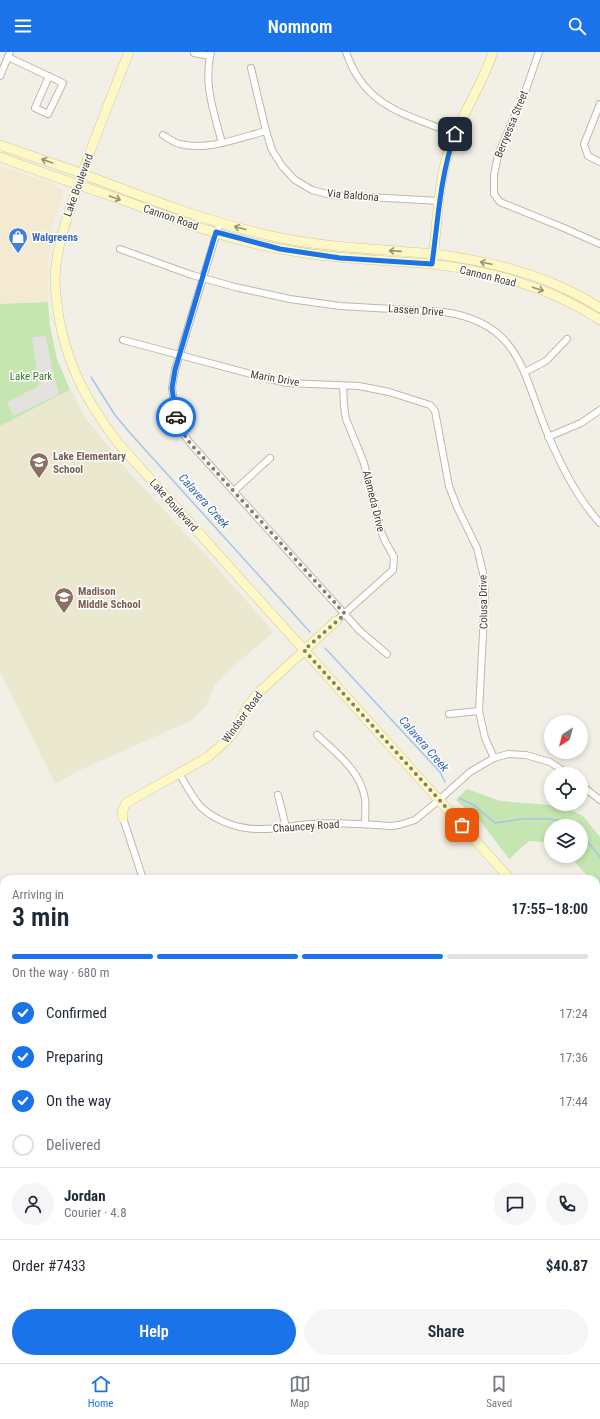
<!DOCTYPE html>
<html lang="en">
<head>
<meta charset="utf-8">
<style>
  body { margin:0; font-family:"Roboto Condensed",sans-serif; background:#f6f6f7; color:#1f2937; height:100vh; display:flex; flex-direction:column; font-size:15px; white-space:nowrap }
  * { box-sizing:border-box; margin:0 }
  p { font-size:13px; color:#747a83 }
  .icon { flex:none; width:22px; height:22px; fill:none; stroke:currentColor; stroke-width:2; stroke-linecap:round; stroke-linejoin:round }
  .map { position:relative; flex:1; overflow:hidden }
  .details { position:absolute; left:0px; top:823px; width:600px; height:488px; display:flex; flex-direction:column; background:#fff; border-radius:12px 12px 0 0; box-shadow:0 2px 6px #0003 }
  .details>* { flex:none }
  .needle { width:26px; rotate:216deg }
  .fabs { position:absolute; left:544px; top:663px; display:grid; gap:8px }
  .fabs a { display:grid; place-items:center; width:44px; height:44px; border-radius:50%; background:#fff; box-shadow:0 2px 6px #0003; font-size:20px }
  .pin { position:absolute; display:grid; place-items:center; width:34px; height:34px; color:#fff; margin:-17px; border-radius:8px; box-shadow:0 2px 6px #0006 }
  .courier { position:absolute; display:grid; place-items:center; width:40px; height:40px; margin:-20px; border:3px solid #1a73e8; border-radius:50%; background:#fff; color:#222; box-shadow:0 1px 5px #0007 }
  .summary em { font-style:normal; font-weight:600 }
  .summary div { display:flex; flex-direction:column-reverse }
  .summary { display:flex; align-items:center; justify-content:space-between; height:68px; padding:0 12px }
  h1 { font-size:26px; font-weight:600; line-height:30px }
  .bar { display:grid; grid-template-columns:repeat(4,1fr); gap:6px 4px; align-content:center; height:48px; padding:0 12px }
  .bar i { height:5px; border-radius:3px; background:#e0e1e3 }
  .bar .on { background:#1a73e8 }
  .bar p { grid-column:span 4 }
  .line { display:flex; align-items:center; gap:10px; padding:0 12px; border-top:1px solid #e0e1e3 }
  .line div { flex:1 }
  .round { display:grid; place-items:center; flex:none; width:42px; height:42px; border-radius:21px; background:#f6f6f7 }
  ol { padding:0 12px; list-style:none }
  li { display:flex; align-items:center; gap:12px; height:44px }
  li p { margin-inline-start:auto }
  li .icon { padding:4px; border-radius:50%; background:#1a73e8; color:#fff; stroke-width:4 }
  li:last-child { color:#747a83 }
  li i { width:22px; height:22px; border:2px solid #e0e1e3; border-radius:50% }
  .button { display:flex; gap:8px; margin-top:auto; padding:8px 12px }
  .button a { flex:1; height:46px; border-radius:24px; background:#1a73e8; color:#fff; font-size:16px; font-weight:600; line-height:46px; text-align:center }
  .button a+a { background:#f6f6f7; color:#1f2937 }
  header { display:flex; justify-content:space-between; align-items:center; height:52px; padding:0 12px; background:#1a73e8; color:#fff; font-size:18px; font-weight:600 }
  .menu { display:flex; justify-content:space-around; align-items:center; height:56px; border-top:1px solid #e0e1e3; background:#fff; font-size:11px; color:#747a83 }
  .menu a { display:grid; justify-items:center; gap:2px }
  .menu .on { color:#1a73e8 }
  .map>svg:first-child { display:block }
</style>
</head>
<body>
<header><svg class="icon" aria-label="menu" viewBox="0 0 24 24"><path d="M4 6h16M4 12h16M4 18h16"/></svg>Nomnom<svg class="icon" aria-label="search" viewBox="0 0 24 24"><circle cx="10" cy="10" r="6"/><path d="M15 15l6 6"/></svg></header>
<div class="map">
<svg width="600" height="1311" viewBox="0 0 600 1311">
  <rect width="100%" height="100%" fill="#f2f0e6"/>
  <path fill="#f4ead1" d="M0 114 47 130 65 139 53 170 48 215V250L0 252Z"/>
  <path fill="#ebe8d0" d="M71 338 87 368 128 419 213 511 274 580 230 617 215 633 205 655 190 669 80 718 55 732 0 619V374Z"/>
  <g fill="#c5e6b0">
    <path d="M48 250 50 274 57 307 70 338 0 374V252Z"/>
    <path d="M467 737 500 749 562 754 583 764 600 785V839L596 834V827H590L574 809 566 804H581V774H551V794L545 790 529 789 509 807 481 770 456 748Z"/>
  </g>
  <path fill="#e3e2de" d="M46 284 53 322 59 340 58 343 13 364 7 350 39 334 32 285Z"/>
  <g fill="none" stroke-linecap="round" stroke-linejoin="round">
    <g stroke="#a4c4ee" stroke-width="1.5">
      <path d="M91 325 115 363 130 381 310 580"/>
      <path d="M325 596 440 720 445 730"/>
      <path d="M459 746 474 753 495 771 522 767H551L573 772 575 774"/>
      <path d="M581 782 600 805"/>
    </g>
    <defs>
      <g id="street">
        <path d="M211 0C203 31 214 61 222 91"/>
        <path d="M346 0C365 56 406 62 455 82"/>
        <path d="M539 0 525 40 498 103 494 123V142L500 150 564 176 600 192"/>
        <path d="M194 1 210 4"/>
        <path d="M8 5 63 31 48 62 35 56 49 24"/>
        <path d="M251 16 266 79 272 98 282 114 295 128 312 138 331 143 440 149"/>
        <path d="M0 24 10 0"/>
        <path d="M600 52 584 92 588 104 600 110"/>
        <path d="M163 83C168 86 174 91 180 92 208 99 239 86 266 79"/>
        <path d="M220 170 175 318 172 336 177 373 190 391 360 579 387 602"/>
        <path d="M120 197 192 223 235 235 290 247 340 254 444 260C523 271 523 326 549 385 562 416 578 447 600 471"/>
        <path d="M123 288 262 325 287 331 359 334 389 340 430 353 435 359 449 434 457 455 477 496 483 521 485 543 479 659 485 686 494 706"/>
        <path d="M525 320 546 309 567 287"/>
        <path d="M548 385 581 371 600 358"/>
        <path d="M234 439 270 406"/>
        <path d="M336 569 393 518 394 505 385 489 379 474 364 411 346 367 344 354 343 334"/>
        <path d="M449 662 479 659"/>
        <path d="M317 683C336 701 361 719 365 747 366 755 365 764 365 772"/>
        <path d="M179 721C186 733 192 745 201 755 217 770 241 778 263 777 279 777 295 773 312 772 338 770 364 772 391 774L399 773 415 768 439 748 470 720 494 706 508 702 526 703 550 710 568 722"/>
        <path d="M581 733 600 748"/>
        <path d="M278 743 286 775"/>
        <path d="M123 766 143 827"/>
        <path d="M596 1138 600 1137"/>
        <path d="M596 1226 600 1231"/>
        <path d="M375 1307 377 1311"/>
        <path d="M231 1311 238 1307"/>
        <path d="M480 1311 486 1307"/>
      </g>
      <g id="secondary">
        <path d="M129 0C111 45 93 90 77 136 67 167 56 194 55 227 55 240 57 253 59 266 68 316 88 351 118 391L510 827"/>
        <path d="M0 93C28 103 56 112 83 122 148 147 213 172 281 186 331 196 383 197 434 202 491 209 551 224 600 256"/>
        <path d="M0 105C43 121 87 136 131 151 179 169 230 188 281 197 331 207 381 208 431 212 488 218 552 236 600 268"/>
        <path d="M433 207C437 173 438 134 448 101 459 65 482 35 493 0"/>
        <path d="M123 766 122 760 126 751 208 705 229 686 235 678 248 654 257 642 336 569"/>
        <path d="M596 1060V1084L600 1115"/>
        <path d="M0 1145 4 1162"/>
        <path d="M0 1189H4"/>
        <path d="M134 1307 138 1311"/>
      </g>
    </defs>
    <use href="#street" stroke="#bdb9a9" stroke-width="8"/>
    <use href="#secondary" stroke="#d1ca97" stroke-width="10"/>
    <use href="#street" stroke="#fff" stroke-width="6"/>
    <use href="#secondary" stroke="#fdf8c6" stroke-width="9"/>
  </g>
  <defs><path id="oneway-shaft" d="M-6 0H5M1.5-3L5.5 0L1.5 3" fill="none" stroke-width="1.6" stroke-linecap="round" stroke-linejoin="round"/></defs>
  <g stroke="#989376">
    <use href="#oneway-shaft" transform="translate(47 109) rotate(-161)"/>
    <use href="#oneway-shaft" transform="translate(115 146) rotate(20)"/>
    <use href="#oneway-shaft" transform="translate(240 176) rotate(-165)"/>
    <use href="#oneway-shaft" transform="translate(395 199) rotate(-176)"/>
    <use href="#oneway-shaft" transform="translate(486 211) rotate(-168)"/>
    <use href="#oneway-shaft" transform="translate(538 237) rotate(18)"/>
  </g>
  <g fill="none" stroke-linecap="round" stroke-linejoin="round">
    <path stroke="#827e73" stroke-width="4" stroke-dasharray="0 7.2" d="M176 365 177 372 190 391 345 562 304 598 462 773"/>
    <path stroke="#1a73e8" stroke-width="5" d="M176 365 172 336 175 318 216 180 280 197 340 206 432 212C438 169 440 124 455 82"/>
  </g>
  <defs>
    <symbol id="shop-pin" viewBox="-11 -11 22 30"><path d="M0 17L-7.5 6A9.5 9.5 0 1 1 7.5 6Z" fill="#3f7fe0" stroke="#fff"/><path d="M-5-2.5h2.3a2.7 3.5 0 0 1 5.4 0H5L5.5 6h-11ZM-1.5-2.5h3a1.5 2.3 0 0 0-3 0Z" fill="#fff"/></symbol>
    <symbol id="school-pin" viewBox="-11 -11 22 30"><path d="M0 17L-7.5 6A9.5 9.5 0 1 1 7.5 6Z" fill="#8d6e63" stroke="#fff"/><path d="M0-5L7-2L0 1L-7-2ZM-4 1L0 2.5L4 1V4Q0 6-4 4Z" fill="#fff"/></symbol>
  </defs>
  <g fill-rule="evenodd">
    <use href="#shop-pin" x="7" y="174" width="22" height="30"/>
    <use href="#school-pin" x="28" y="399" width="22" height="30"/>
    <use href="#school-pin" x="53" y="534" width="22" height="30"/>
  </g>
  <g text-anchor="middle" stroke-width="3" stroke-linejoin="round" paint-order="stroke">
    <g font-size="11" fill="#454135" stroke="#fff">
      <text transform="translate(511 72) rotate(-68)" y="4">Berryessa Street</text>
      <text transform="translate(78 133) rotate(-70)" y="4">Lake Boulevard</text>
      <text transform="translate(353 143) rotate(5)" y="4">Via Baldona</text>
      <text transform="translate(171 165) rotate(19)" y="4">Cannon Road</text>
      <text transform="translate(488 224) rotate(14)" y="4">Cannon Road</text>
      <text transform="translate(416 258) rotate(4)" y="4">Lassen Drive</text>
      <text transform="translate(275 326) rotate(10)" y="4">Marin Drive</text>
      <text transform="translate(374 449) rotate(76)" y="4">Alameda Drive</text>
      <text transform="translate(174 453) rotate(48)" y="4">Lake Boulevard</text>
      <text transform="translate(483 550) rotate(-91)" y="4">Colusa Drive</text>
      <text transform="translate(242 665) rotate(-54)" y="4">Windsor Road</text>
      <text transform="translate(306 774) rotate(-4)" y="4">Chauncey Road</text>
    </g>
    <g font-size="11" font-weight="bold" fill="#366cbe" stroke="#fff" text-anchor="start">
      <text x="32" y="189">Walgreens</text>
    </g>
    <g font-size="11" fill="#3c742b" stroke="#fff">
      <text x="31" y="328">Lake Park</text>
    </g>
    <g font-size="11" font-weight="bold" fill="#785e54" stroke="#fff" text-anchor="start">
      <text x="53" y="408">Lake Elementary<tspan x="53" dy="13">School</tspan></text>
      <text x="78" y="543">Madison<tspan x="78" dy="13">Middle School</tspan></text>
    </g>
    <g font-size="12" font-style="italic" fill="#3267ad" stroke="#fff">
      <text transform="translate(204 449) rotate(48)" y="4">Calavera Creek</text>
      <text transform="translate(424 692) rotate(49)" y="4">Calavera Creek</text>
    </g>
  </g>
</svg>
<div class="fabs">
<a><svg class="needle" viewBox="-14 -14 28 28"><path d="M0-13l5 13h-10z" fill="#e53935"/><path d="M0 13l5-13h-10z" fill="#747a83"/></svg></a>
<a><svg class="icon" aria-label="locate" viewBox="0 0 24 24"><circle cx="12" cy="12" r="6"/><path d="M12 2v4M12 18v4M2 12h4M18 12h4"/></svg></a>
<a><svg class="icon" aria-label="layers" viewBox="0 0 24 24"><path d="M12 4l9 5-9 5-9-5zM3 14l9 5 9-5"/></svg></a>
</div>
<div class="pin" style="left:462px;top:773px;background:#ea580c"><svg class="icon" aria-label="bag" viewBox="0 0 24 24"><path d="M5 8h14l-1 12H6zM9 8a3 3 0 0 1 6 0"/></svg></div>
<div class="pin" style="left:455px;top:82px;background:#1f2937"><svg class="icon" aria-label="home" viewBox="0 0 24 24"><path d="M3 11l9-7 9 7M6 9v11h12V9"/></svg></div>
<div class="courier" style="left:176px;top:365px"><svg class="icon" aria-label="car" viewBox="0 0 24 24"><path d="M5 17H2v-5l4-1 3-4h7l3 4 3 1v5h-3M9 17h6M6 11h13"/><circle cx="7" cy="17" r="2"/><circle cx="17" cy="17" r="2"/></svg></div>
<section class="details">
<div class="summary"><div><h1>3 min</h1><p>Arriving in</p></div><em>17:55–18:00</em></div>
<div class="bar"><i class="on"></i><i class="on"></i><i class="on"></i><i></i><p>On the way · 680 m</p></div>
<ol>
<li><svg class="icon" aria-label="check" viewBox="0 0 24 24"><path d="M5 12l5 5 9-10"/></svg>Confirmed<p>17:24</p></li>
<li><svg class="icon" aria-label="check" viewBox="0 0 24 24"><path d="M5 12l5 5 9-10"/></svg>Preparing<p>17:36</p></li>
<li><svg class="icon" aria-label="check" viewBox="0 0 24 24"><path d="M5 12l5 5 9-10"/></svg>On the way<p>17:44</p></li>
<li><i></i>Delivered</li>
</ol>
<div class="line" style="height:72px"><a class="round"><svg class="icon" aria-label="person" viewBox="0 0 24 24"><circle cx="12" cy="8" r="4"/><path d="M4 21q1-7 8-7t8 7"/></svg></a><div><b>Jordan</b><p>Courier · 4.8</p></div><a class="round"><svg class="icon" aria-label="chat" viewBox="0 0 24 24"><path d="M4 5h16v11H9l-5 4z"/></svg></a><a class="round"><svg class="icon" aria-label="phone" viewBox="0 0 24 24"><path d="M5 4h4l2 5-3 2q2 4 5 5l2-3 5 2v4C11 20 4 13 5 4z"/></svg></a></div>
<div class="line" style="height:52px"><div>Order #7433</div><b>$40.87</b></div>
<div class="button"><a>Help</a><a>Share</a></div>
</section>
</div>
<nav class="menu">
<a class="on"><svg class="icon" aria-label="home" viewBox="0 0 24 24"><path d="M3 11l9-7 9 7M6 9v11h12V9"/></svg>Home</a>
<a><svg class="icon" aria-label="map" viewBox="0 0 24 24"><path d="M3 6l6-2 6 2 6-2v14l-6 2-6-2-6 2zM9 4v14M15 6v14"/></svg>Map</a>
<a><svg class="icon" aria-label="saved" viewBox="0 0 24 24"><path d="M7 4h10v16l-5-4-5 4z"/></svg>Saved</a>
</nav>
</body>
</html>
